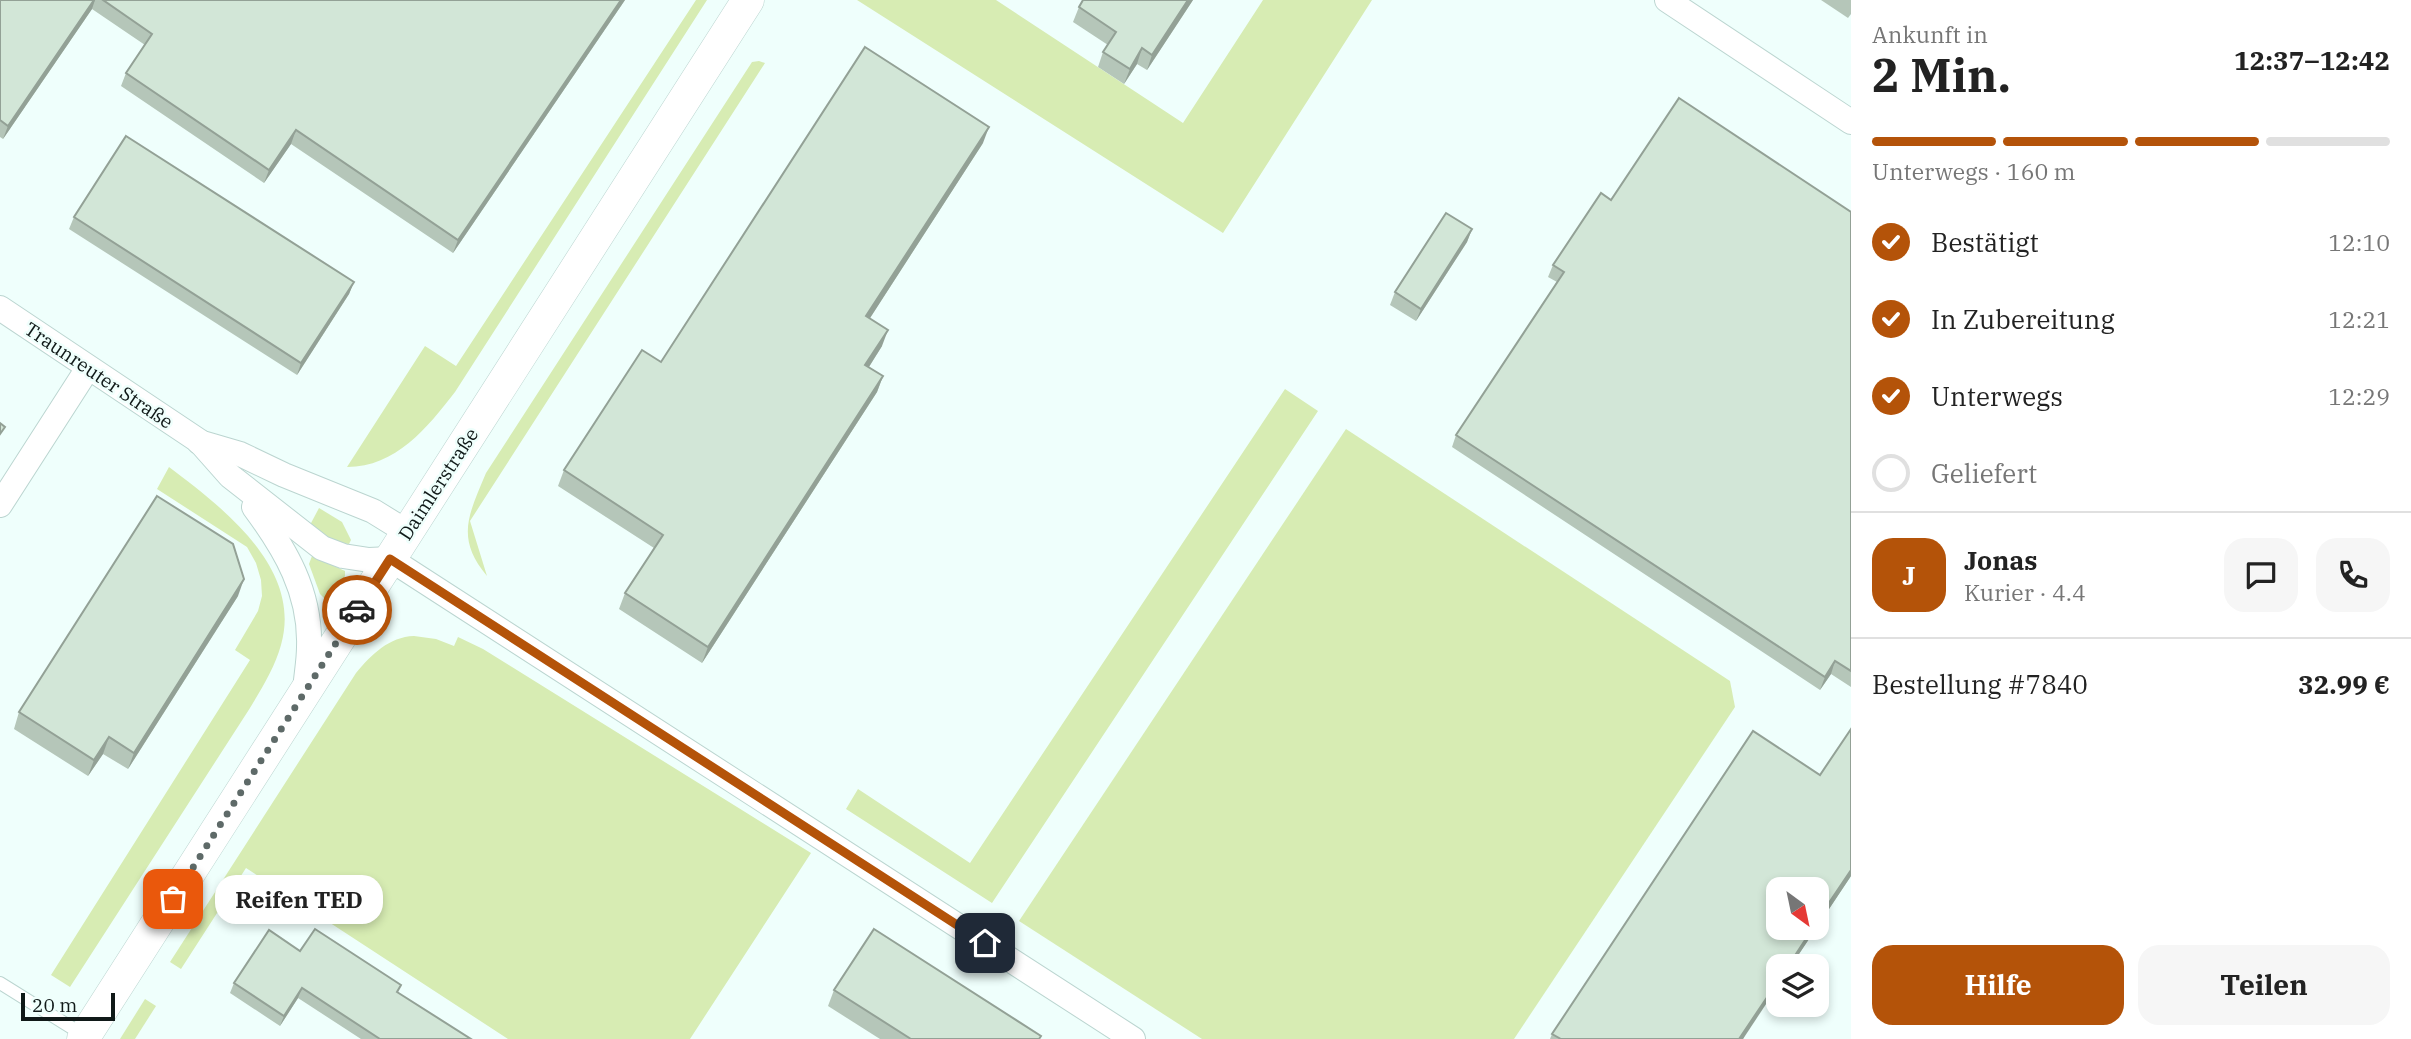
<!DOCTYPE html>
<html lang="de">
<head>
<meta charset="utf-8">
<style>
  body { margin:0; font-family:"IBM Plex Serif",serif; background:#f6f6f6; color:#222; height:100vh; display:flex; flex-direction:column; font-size:26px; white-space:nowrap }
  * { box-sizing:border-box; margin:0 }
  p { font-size:23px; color:#767676 }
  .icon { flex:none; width:38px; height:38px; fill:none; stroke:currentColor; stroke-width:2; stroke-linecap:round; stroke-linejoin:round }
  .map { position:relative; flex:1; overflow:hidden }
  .details { display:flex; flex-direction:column; background:#fff; width:560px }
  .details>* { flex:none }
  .needle { width:46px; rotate:147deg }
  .controls { position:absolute; left:1766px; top:877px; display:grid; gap:14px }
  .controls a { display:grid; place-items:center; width:63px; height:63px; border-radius:14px; background:#fff; box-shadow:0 4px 10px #0003; font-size:35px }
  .scale { position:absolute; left:21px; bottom:18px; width:94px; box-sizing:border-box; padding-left:7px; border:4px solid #101918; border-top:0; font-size:19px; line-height:24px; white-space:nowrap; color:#101918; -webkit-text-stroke:5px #effffc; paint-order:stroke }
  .pin { position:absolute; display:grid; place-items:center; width:60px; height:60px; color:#fff; margin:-30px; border-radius:14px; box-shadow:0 4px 10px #0006 }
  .courier { position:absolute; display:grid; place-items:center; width:70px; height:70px; margin:-35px; border:5px solid #b45309; border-radius:50%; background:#fff; color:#222; box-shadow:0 2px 9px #0007 }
  .bubble { position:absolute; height:49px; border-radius:21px; background:#fff; box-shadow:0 4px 10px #0003; font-size:23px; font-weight:700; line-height:49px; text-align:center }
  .summary em { font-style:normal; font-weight:700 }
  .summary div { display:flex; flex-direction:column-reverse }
  .summary { display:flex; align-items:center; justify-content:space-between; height:119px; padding:0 21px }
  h1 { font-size:46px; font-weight:700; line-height:52px }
  .bar { display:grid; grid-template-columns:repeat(4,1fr); gap:10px 7px; align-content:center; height:84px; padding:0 21px }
  .bar i { height:9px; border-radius:5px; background:#e0e0e0 }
  .bar .selected { background:#b45309 }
  .bar p { grid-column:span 4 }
  .line { display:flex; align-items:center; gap:18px; padding:0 21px; border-top:2px solid #e0e0e0 }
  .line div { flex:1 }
  .round { display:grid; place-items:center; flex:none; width:74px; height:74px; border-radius:21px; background:#f6f6f6 }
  ol { padding:0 21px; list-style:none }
  li { display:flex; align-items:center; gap:21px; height:77px }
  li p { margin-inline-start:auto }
  li .icon { padding:7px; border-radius:50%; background:#b45309; color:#fff; stroke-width:4 }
  li:last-child { color:#767676 }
  li i { width:38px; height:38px; border:4px solid #e0e0e0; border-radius:50% }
  .cta { display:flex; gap:14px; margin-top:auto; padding:14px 21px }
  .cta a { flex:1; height:80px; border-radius:21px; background:#b45309; color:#fff; font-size:28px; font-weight:700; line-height:80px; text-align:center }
  .cta a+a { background:#f6f6f6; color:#222 }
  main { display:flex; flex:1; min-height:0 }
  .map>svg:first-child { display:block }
</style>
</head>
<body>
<main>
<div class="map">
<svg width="1851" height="1039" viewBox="0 0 1851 1039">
  <rect width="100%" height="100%" fill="#effffc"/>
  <g fill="#d7ecb3">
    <path d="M696 0H707L455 392C427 428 396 467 347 467L425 346 456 366Z"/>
    <path d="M857 0H996L1183 123 1263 0H1372L1223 233Z"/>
    <path d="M759 61 765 63 470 521 487 576C455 538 469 514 486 473L752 62Z"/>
    <path d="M1285 389 1318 411 992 903 846 809 858 789 970 863Z"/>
    <path d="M1346 429 1730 681 1735 707 1514 1039H1202L1019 921Z"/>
    <path d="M169 467C222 507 303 568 281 645 275 667 262 688 250 708L70 987 51 975 250 660 235 650 258 611 262 596 261 580 256 563 247 547 157 489Z"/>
    <path d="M319 508 342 522 351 540 349 544 337 543 310 525Z"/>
    <path d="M312 556 345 571V576L331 599 327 601 320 594 309 564Z"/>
    <path d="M414 636 436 639 454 646 458 637 483 649 811 853 690 1039H508L246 868 181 969 170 962 356 673C372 654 389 637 414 636Z"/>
    <path d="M145 999 156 1006 135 1039H120Z"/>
  </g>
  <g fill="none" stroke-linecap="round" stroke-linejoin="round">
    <defs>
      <path id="service" d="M0 983 85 1036"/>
      <g id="minor">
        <path d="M1667 0 1851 122"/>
        <path d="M0 308 199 441 230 476 322 548 343 556 369 560 390 559 1133 1039"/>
        <path d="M199 442 240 454 284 475 373 511 407 532"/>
        <path d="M0 505 88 368"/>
        <path d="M254 507C285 549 311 592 309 647 309 661 306 676 305 691"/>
      </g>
      <path id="tertiary" d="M83 1039 748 0"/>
    </defs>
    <use href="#service" stroke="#bbd5d0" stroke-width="14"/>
    <use href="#minor" stroke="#bbd5d0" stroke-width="26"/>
    <use href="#tertiary" stroke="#bbd5d0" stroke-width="33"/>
    <use href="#service" stroke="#fff" stroke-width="12"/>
    <use href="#minor" stroke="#fff" stroke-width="24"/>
    <use href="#tertiary" stroke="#fff" stroke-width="32"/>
  </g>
  <g fill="#b5c6b9">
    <path d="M0 0H625L453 253 291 144 264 183 121 86 126 73 145 45 92 9 3 139 0 137Z"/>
    <path d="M1083 0H1193L1147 70 1137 64 1124 84 1098 67 1103 52 1108 45 1073 22 1079 7Z"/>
    <path d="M1821 0H1851V14L1848 18Z"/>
    <path d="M983 143 870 318 882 346 869 367 883 376 877 392 702 663 619 609 625 593 654 548 558 486 564 470 661 362Z"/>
    <path d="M1611 200 1851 212V687L1831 674 1820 690 1452 447 1456 435 1557 282 1548 277 1553 265Z"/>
    <path d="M74 217 354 282 349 294 297 375 69 229Z"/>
    <path d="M1472 229 1467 242 1416 321 1390 305 1395 292Z"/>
    <path d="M238 596 128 769 103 754 88 776 14 729 19 712Z"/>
    <path d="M1820 775 1851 876 1791 966H1778L1743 1039H1550L1552 1034Z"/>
    <path d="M300 951 398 993 471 1039H361L298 998 280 1026 230 993 234 983Z"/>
    <path d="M834 990 1040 1039H880L828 1006Z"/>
  </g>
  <g fill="#93a196">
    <path d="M94 0H95L92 9 3 139 8 126Z"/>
    <path d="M621 0H625L453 253 458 240Z"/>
    <path d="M1188 0H1193L1147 70 1152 55Z"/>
    <path d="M1142 48 1137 64 1124 84 1130 69Z"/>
    <path d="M989 127 983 143 861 332 866 316Z"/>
    <path d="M296 130 291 144 264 183 269 170Z"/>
    <path d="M1472 229 1467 242 1416 321 1421 309Z"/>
    <path d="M354 282 349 294 297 375 301 363Z"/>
    <path d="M888 330 882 346 860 381 865 365Z"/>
    <path d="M883 376 877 392 702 663 708 647Z"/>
    <path d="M244 579 238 596 128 769 134 753Z"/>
    <path d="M1835 661 1831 674 1820 690 1825 677Z"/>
    <path d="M109 737 103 754 88 776 94 760Z"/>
    <path d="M1851 870V876L1791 966H1788L1813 928H1816V922Z"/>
    <path d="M1778 981V986L1743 1039H1739Z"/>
    <path d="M302 988 298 998 280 1026 284 1016Z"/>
  </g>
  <g fill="#d2e6d7" stroke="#93a196" stroke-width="2">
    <path d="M0 0H94L8 126 0 120Z"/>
    <path d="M103 0H621L458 240 296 130 269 170 126 73 152 34Z"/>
    <path d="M1083 0H1188L1152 55 1142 48 1130 69 1103 52 1116 32 1079 7Z"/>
    <path d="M865 47 989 127 866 316 888 330 865 365 883 376 708 647 625 593 663 535 564 470 642 350 661 362Z"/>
    <path d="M1679 98 1851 212V671L1835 661 1825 677 1456 435 1564 272 1553 265 1601 193 1611 200Z"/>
    <path d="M126 136 354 282 301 363 74 217Z"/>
    <path d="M1446 213 1472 229 1421 309 1395 292Z"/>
    <path d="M0 423 5 427 0 434Z"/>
    <path d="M157 496 233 544 244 579 134 753 109 737 94 760 19 712Z"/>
    <path d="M1851 729V870L1816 922V889H1778V928H1813L1788 966H1778V981L1739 1039H1561L1552 1034 1753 731 1820 775Z"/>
    <path d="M315 929 401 985 397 992 471 1039H380L302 988 284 1016 234 983 269 930 300 951Z"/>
    <path d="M874 929 1041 1036 1039 1039H911L834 990Z"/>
  </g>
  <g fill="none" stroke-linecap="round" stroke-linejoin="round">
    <path stroke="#5e6a68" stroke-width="7" stroke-dasharray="0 12.6" d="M173 899 357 610"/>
    <path stroke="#b45309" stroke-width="9" d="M357 610 390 559 985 943"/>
  </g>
  <g text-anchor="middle" stroke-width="5" stroke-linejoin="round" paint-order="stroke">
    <g font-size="19" fill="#101918" stroke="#effffc">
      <text transform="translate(99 375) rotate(34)" y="7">Traunreuter Straße</text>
      <text transform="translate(438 484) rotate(-57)" y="7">Daimlerstraße</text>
    </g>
  </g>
</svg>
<div class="controls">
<a><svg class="needle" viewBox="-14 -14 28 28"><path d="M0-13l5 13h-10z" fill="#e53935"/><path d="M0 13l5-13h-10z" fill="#767676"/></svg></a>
<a><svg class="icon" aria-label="layers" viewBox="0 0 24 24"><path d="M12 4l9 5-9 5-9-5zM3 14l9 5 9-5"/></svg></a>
</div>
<div class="scale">20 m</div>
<div class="pin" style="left:173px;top:899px;background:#ea580c"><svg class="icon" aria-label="bag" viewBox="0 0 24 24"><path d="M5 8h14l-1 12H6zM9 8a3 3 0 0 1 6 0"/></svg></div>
<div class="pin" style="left:985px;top:943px;background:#1f2937"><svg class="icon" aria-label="home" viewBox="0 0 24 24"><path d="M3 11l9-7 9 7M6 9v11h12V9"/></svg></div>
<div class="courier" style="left:357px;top:610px"><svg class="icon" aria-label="car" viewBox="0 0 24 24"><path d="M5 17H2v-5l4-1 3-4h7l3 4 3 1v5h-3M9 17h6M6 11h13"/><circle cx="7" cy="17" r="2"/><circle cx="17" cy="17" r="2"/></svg></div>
<div class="bubble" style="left:215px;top:875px;width:168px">Reifen TED</div>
</div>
<section class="details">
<div class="summary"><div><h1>2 Min.</h1><p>Ankunft in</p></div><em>12:37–12:42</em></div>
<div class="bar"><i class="selected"></i><i class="selected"></i><i class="selected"></i><i></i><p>Unterwegs · 160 m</p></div>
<ol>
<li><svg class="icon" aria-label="check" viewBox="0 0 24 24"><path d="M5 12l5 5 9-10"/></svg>Bestätigt<p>12:10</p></li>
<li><svg class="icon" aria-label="check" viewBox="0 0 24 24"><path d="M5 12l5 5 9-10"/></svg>In Zubereitung<p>12:21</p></li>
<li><svg class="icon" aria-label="check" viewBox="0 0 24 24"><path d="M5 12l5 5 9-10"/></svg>Unterwegs<p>12:29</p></li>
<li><i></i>Geliefert</li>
</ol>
<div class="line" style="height:126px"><b class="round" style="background:#b45309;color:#fff">J</b><div><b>Jonas</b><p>Kurier · 4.4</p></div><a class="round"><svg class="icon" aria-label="chat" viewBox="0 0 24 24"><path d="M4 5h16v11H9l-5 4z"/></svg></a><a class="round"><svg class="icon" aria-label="phone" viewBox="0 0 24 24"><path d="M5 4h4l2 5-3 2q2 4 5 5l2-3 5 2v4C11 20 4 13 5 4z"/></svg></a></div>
<div class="line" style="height:91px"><div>Bestellung #7840</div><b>32.99 €</b></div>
<div class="cta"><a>Hilfe</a><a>Teilen</a></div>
</section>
</main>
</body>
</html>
